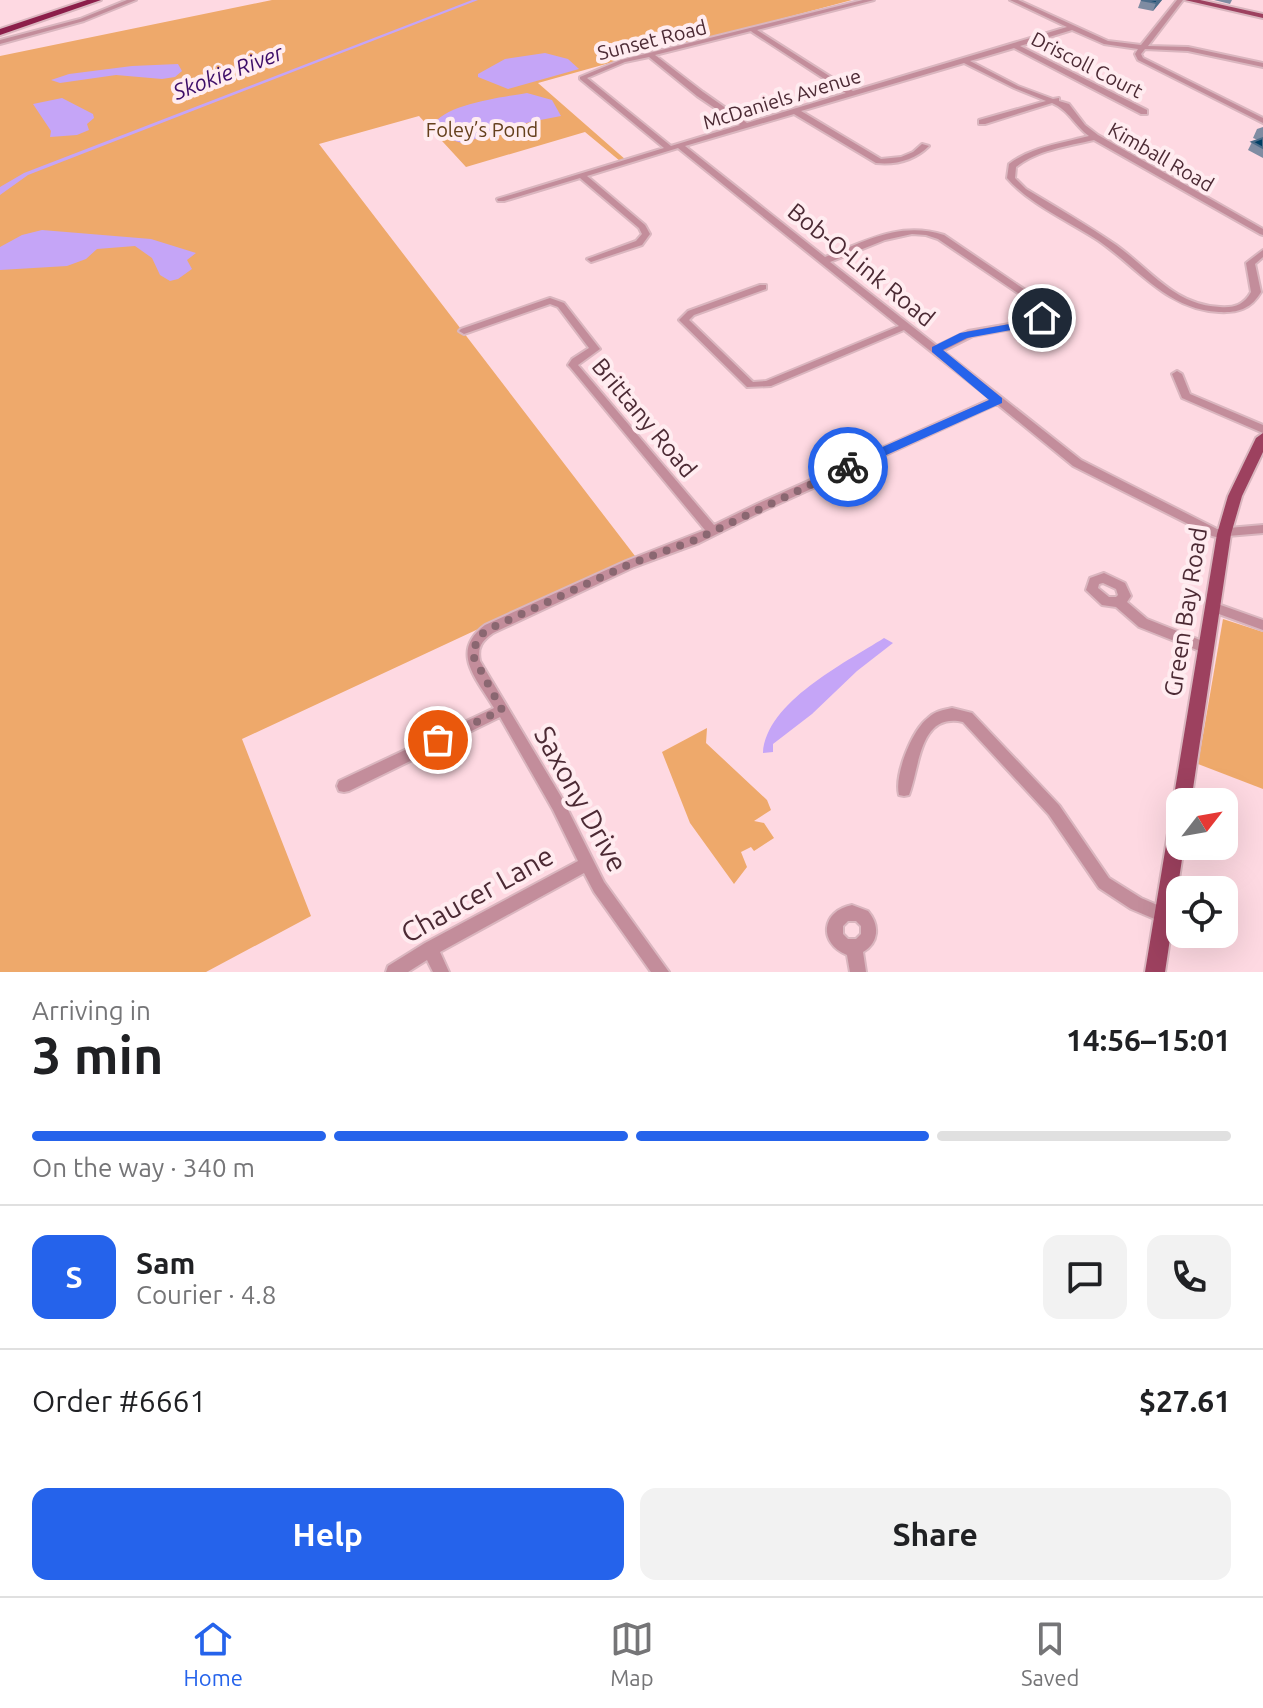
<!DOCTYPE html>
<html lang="en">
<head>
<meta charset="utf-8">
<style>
  body { margin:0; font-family:Ubuntu,sans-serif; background:#f2f2f2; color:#202124; height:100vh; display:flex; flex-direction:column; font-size:30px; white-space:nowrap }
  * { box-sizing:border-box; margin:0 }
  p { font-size:26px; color:#757577 }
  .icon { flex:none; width:44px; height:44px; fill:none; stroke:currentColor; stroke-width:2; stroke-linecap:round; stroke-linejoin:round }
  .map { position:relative; height:972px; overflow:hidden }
  .panel { display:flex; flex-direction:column; background:#fff; flex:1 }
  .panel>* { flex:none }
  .needle { width:52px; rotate:59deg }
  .controls { position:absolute; left:1166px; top:788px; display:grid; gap:16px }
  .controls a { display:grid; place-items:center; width:72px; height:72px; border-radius:16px; background:#fff; box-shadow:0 8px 32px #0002; font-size:40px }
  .pin { position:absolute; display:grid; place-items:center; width:68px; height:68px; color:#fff; margin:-34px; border:4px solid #fff; border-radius:50%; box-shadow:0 2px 8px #0007 }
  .courier { position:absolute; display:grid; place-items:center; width:80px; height:80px; margin:-40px; border:6px solid #2563eb; border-radius:50%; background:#fff; color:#222; box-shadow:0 2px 10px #0007 }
  .summary em { font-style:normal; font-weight:700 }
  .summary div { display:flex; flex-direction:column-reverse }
  .summary { display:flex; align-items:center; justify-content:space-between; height:136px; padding:0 32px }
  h1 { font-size:52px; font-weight:700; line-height:60px }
  .bar { display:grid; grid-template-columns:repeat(4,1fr); gap:12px 8px; align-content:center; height:96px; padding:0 32px }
  .bar i { height:10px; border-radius:6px; background:#e0e0e0 }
  .bar .active { background:#2563eb }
  .bar p { grid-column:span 4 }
  .line { display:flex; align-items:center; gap:20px; padding:0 32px; border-top:2px solid #e0e0e0 }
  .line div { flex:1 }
  .round { display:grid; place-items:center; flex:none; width:84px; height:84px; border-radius:16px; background:#f2f2f2 }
  .button { display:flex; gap:16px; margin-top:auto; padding:16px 32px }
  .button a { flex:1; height:92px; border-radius:16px; background:#2563eb; color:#fff; font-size:32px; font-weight:700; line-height:92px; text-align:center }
  .button a+a { background:#f2f2f2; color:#202124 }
  .tabs { display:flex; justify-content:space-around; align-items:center; height:112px; border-top:2px solid #e0e0e0; background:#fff; font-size:22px; color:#757577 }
  .tabs a { display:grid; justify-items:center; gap:4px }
  .tabs .active { color:#2563eb }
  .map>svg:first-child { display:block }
</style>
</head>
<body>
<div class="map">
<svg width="1263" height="972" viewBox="0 0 1263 972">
  <rect width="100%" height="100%" fill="#fed9e2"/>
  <g fill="#eea96b">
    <path d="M272 0H852L687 44 666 32 618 48 631 57 538 83 626 160 620 161 585 132 466 167 419 116 319 144 635 556 242 739 311 916 206 972H0V56Z"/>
    <path d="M1223 619 1263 632V789L1198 764Z"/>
    <path d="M707 728 706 743 767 800 771 810 754 821 764 823 774 838 754 851 751 847 741 852 747 867 734 884 690 823 662 752Z"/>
  </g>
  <g fill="#c5a5f7">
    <path d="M472 0H478L28 175 0 195V187L24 173Z"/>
    <path d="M545 53 568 59 579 69 508 89 478 77V74L505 59Z"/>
    <path d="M178 64 182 71 175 77 162 79 116 75 60 83 51 80 69 74 132 66Z"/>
    <path d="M527 93 552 100 561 116 530 122 462 143 445 138 433 126C443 104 504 97 527 93Z"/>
    <path d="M62 98 93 114 94 118 87 124 89 130 77 135 50 137 51 131 33 104Z"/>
    <path d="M42 230 151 239 196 253 187 260 192 269 178 279 170 281 160 275 152 258 135 246 97 249 86 259 67 266 0 270V247L22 235Z"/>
    <path d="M884 638 893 643 857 671 812 714 773 744V752L763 753C766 702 845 663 884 638Z"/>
  </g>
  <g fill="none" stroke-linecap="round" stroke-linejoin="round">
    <defs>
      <g id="minor">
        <path d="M127 0H136L84 21 0 44V40L80 19Z"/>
        <path d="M863 0H874L757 30 853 91 1067 27 1010 0H1018L1108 41 1141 45 1177 0H1183L1148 46 1188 47 1263 63V67L1188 51 1145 49 1141 54 1143 58 1263 118V123L1138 60 1135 54 1138 49 1104 44 1072 30 1020 46 1147 110V114H1141L1014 48 970 61 1018 86 1053 99 1059 98V101L1069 104 1085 125 1098 135 1263 229V235L1260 234 1094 140C1068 146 1037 150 1016 167L1015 178 1026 189C1056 207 1087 225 1116 245 1151 270 1174 305 1220 307 1234 308 1244 305 1251 292L1246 263 1263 250V257L1255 264 1261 292C1251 309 1238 313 1219 312 1168 310 1138 268 1099 241 1070 222 1029 204 1007 178L1009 164C1031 147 1062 143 1089 136 1075 126 1069 110 1052 103L985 124H979V120L1046 101 1014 88 964 63 801 111 881 159 901 157 913 152 922 144 929 146C915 160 896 165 876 163L794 114 685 146 825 257C866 241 900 221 944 235L1040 300 1049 311 1038 324 973 336 943 351 1081 460 1217 529 1263 525V533L1216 537 1212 536 1073 466 997 404 765 510 699 543 634 567 493 633C482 641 477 647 480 661L563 800 604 882 669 972H651L594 892 584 873 440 952 449 972H433L427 960 408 972H386L388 966 425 943 578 861 553 810 500 717 349 791 344 792 339 791 337 786 339 781 494 708C477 679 449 652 485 625L626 561 705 530 570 367 568 365 572 359 589 348 558 307 550 304 464 334 459 331 461 329 547 299 550 298 564 303 600 349 578 365 714 525 757 504 991 399 904 330 771 386 747 387 681 322 679 320 688 311 760 285H766V289L694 315 689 320 753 382 766 381 899 326 678 148 587 176 645 225 650 234 642 245 591 262 587 259 636 241 642 234 639 228 580 178 504 201H498L497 199 664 148 580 79V77L621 60ZM751 31 752 32 846 93 747 123 703 92 655 55ZM649 57 697 96 740 125 671 146 587 78 625 62ZM912 234 926 235 938 239 1034 304 1039 311 1032 320 968 331 937 346 830 262 885 240Z"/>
        <path d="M1177 371 1182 374 1190 394 1263 425V433L1182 398 1172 374Z"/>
        <path d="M1104 573 1125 583 1131 596 1127 602 1147 619 1210 644 1212 648 1210 652 1206 653 1202 652 1139 627 1116 607 1102 605 1086 590 1090 578ZM1103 583 1116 589 1118 595 1116 597H1109L1098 588 1099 584Z"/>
        <path d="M1212 602 1263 620V630L1208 610 1206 607 1208 604Z"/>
        <path d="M952 708 972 713 1059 805 1109 878 1141 898 1169 910 1172 915 1169 920 1164 923 1131 909 1099 888 1049 815 963 722C919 712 920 767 909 795L904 796 899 795C894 775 912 730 928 718 935 711 943 710 952 708Z"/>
        <path d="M852 905 868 911C880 925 879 943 863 952L866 972H850L847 955C818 943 821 911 852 905ZM848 921H856L861 926V934L856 939H848L843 934V926Z"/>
      </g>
      <g id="major">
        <path d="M1185 0H1200L1263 14V18Z"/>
        <path d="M1263 433V452L1242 496 1231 534 1191 802H1180V846H1184L1165 972H1145L1171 815 1176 808 1173 802 1217 534 1228 496 1256 438Z"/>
      </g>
      <path id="highway" d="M87 0H101L0 35V29Z"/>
    </defs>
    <use href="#minor" stroke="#dab6bf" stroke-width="4"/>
    <use href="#major" stroke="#dab6bf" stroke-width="4"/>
    <use href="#highway" stroke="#dab6bf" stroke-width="4"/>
    <use href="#minor" fill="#c38d9b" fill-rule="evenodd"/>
    <use href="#major" fill="#9d415f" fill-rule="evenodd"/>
    <use href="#highway" fill="#8c1e4a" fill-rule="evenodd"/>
  </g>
  <g fill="#7f8ca2">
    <path d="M1141 0H1162L1153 11 1138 8Z"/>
    <path d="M1214 0H1232L1230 4Z"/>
    <path d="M1263 127V158L1248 150 1252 142 1258 140 1253 138 1257 129Z"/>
  </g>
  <path fill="#4c6c89" d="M1158 0H1162L1153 11 1156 3Z"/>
  <g fill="#003e63" stroke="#4c6c89" stroke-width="2">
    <path d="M1141 0H1158L1156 3Z"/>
    <path d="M1263 138V148L1252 142Z"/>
  </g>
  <path fill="#2563eb" d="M1042 314 1047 318 1039 325 967 338 943 350 1002 398V403L853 470H844V464L989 400 932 352V347L960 333 1032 320Z"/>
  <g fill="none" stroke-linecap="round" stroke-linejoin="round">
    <path stroke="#8a6771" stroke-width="8" stroke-dasharray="0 14.4" d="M438 740 502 710 472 654 479 636 489 629 630 564 695 540 848 467"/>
  </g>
  <g text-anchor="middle" stroke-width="8" stroke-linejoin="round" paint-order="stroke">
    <g font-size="20" fill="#4c2a34" stroke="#ffecf0">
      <text transform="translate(652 40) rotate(-14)" y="7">Sunset Road</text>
      <text transform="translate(1087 65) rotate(27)" y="7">Driscoll Court</text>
      <text transform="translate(782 99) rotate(-17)" y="7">McDaniels Avenue</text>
      <text transform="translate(1161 157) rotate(30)" y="7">Kimball Road</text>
    </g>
    <g font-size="20" fill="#65401d" stroke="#ffecf0">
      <text x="482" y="137">Foley’s Pond</text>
    </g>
    <g font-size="22" font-style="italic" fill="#3d0d68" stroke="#ffecf0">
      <text transform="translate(228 72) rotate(-21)" y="8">Skokie River</text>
    </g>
    <g font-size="24" fill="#4c2a34" stroke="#ffecf0">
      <text transform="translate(861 265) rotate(39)" y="8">Bob-O-Link Road</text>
      <text transform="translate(644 418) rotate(50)" y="8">Brittany Road</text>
      <text transform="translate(1186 612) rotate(-81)" y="8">Green Bay Road</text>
    </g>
    <g font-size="28" fill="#4c2a34" stroke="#ffecf0">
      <text transform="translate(581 799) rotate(61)" y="10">Saxony Drive</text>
      <text transform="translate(477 894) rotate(-29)" y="10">Chaucer Lane</text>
    </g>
  </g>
</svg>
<div class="controls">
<a><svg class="needle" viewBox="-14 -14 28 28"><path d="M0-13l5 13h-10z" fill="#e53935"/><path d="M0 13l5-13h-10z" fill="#757577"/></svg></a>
<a><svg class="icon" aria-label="locate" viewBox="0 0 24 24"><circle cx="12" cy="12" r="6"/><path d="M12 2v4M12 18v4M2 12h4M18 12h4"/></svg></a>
</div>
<div class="pin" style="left:438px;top:740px;background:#ea580c"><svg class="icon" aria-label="bag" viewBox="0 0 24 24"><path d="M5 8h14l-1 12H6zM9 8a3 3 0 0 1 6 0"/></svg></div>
<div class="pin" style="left:1042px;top:318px;background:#1f2937"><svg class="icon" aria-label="home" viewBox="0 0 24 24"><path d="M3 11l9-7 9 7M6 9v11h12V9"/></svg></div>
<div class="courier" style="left:848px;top:467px"><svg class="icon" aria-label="bike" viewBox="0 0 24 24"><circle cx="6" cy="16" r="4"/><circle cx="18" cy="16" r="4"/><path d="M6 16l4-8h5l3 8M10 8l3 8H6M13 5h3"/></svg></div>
</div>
<section class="panel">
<div class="summary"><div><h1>3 min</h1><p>Arriving in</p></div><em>14:56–15:01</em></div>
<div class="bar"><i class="active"></i><i class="active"></i><i class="active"></i><i></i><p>On the way · 340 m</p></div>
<div class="line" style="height:144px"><b class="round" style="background:#2563eb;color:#fff">S</b><div><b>Sam</b><p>Courier · 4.8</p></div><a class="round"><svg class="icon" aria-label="chat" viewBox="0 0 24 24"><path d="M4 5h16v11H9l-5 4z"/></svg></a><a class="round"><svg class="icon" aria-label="phone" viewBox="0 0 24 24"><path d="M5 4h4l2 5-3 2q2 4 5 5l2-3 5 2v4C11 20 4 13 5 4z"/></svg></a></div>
<div class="line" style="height:104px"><div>Order #6661</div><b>$27.61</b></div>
<div class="button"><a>Help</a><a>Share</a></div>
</section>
<nav class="tabs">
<a class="active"><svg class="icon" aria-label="home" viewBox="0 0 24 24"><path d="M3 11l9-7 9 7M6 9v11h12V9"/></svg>Home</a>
<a><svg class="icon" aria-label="map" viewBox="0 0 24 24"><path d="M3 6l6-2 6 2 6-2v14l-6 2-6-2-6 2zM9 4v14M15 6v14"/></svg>Map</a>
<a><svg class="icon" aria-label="saved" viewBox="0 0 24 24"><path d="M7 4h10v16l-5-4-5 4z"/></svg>Saved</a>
</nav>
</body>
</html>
